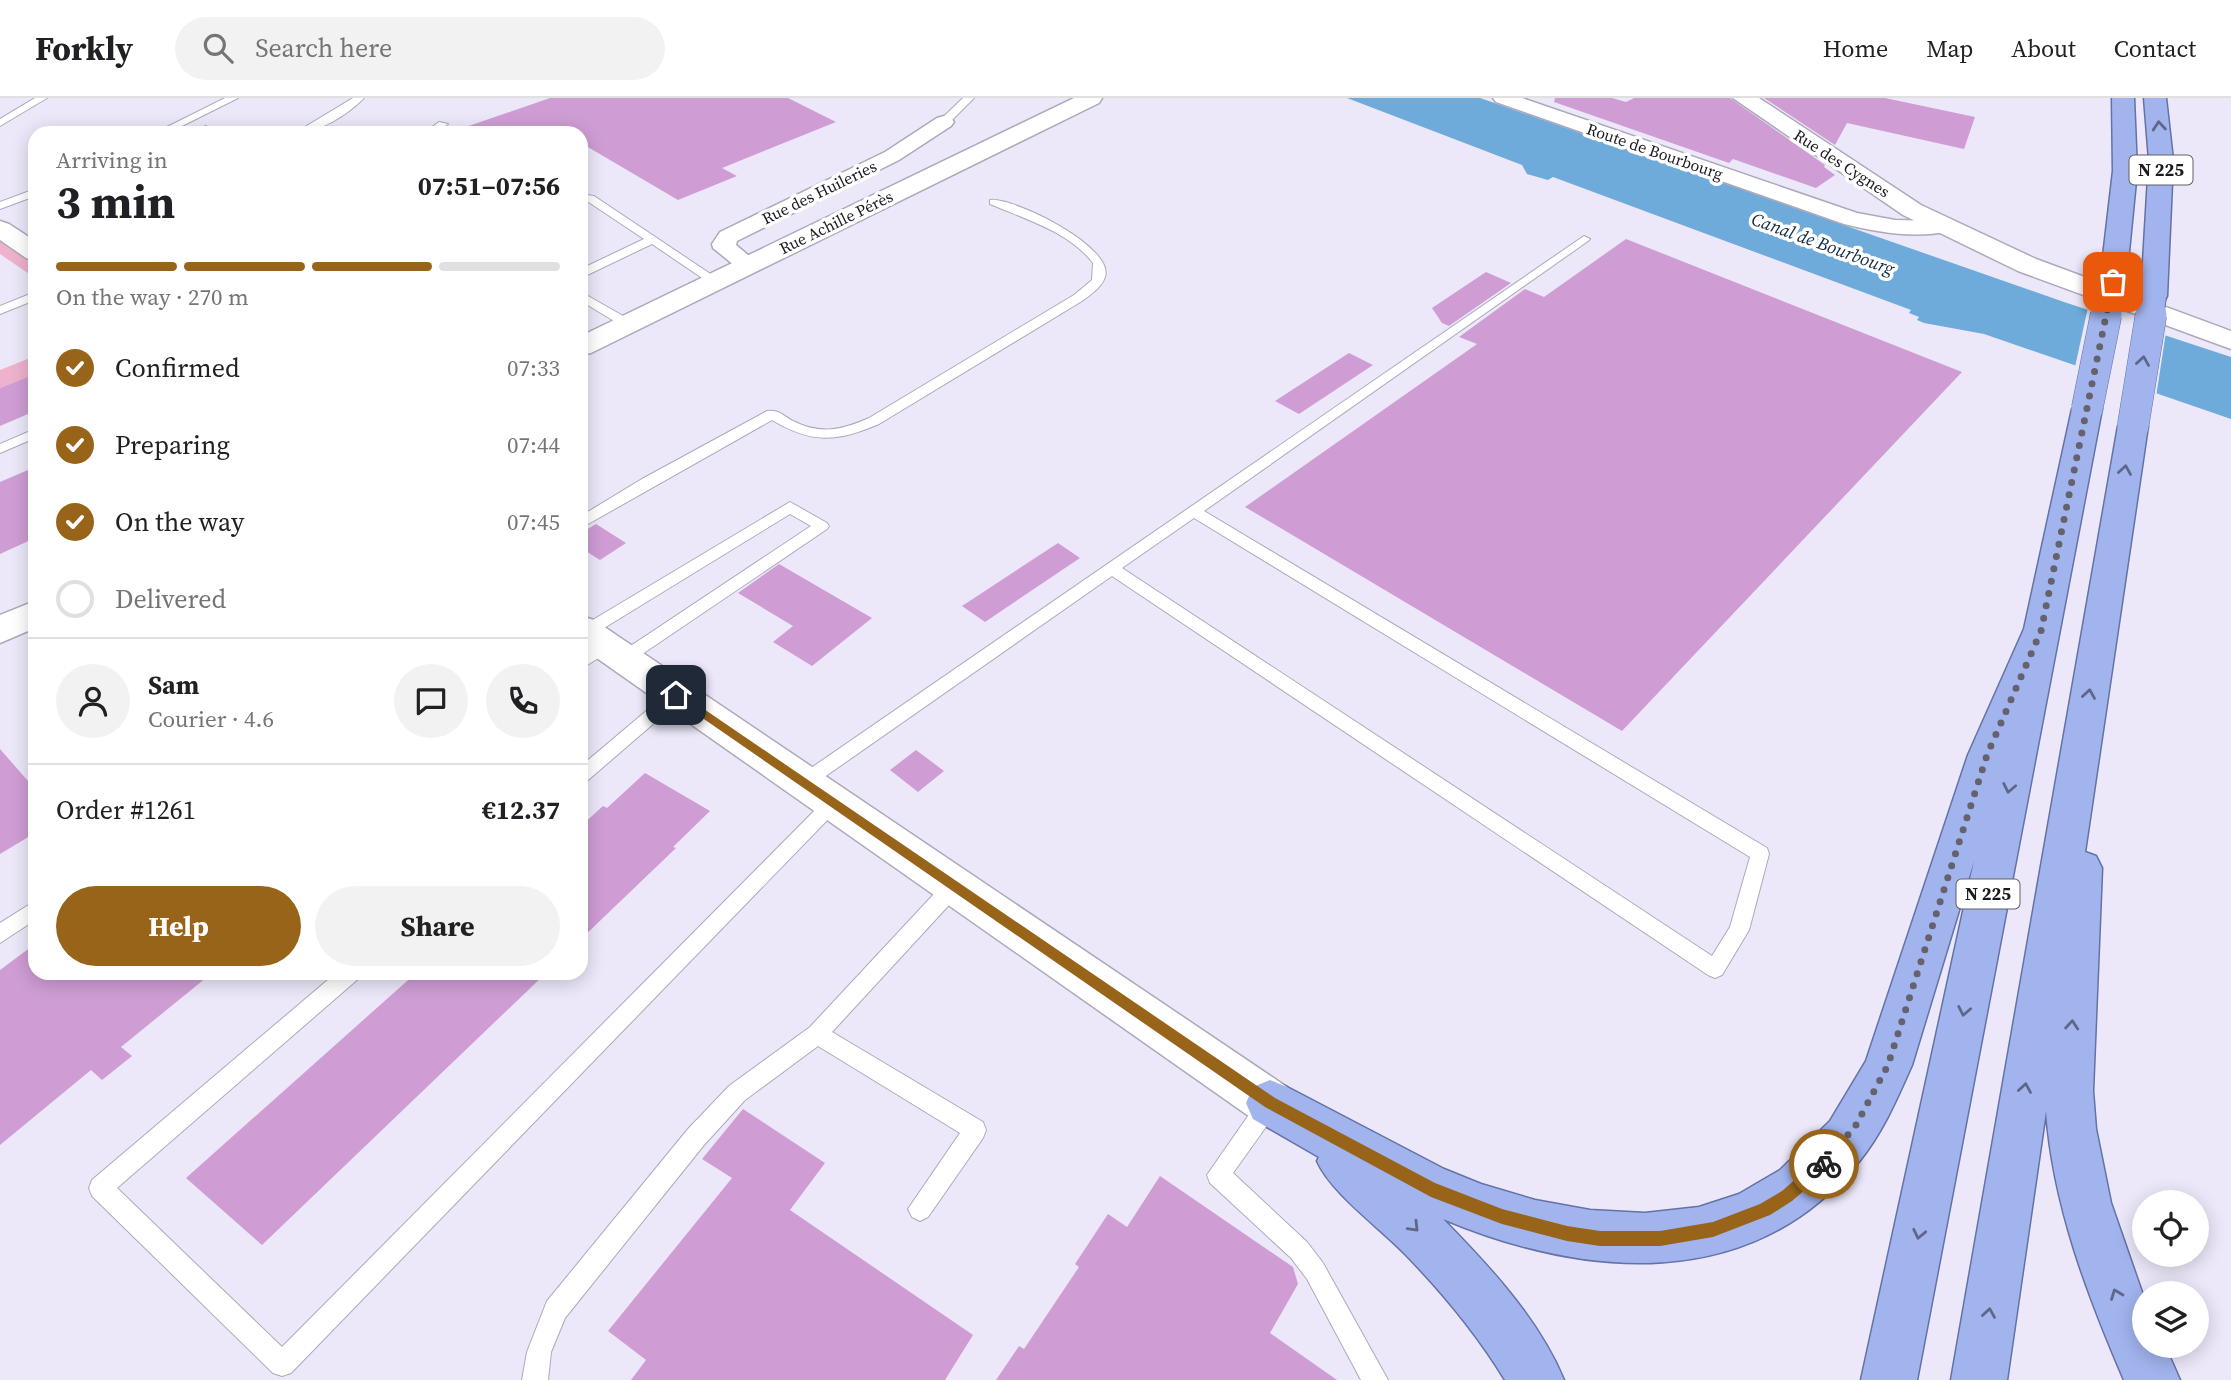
<!DOCTYPE html>
<html lang="en">
<head>
<meta charset="utf-8">
<style>
  body { margin:0; font-family:"Source Serif 4",serif; background:#f2f2f2; color:#202124; height:100vh; display:flex; flex-direction:column; font-size:26px; white-space:nowrap }
  * { box-sizing:border-box; margin:0 }
  p { font-size:23px; color:#757577 }
  .icon { flex:none; width:38px; height:38px; fill:none; stroke:currentColor; stroke-width:2; stroke-linecap:round; stroke-linejoin:round }
  .map { position:relative; flex:1; overflow:hidden }
  .details { position:absolute; left:28px; top:28px; width:560px; height:854px; display:flex; flex-direction:column; background:#fff; border-radius:21px; box-shadow:0 4px 18px #0003 }
  .details>* { flex:none }
  .controls { position:absolute; left:2132px; top:1092px; display:grid; gap:14px }
  .controls a { display:grid; place-items:center; width:77px; height:77px; border-radius:50%; background:#fff; box-shadow:0 4px 18px #0003; font-size:35px }
  .pin { position:absolute; display:grid; place-items:center; width:60px; height:60px; color:#fff; margin:-30px; border-radius:14px; box-shadow:0 4px 10px #0006 }
  .courier { position:absolute; display:grid; place-items:center; width:70px; height:70px; margin:-35px; border:5px solid #98641a; border-radius:50%; background:#fff; color:#222; box-shadow:0 2px 9px #0007 }
  .headline em { font-style:normal; font-weight:700 }
  .headline div { display:flex; flex-direction:column-reverse }
  .headline { display:flex; align-items:center; justify-content:space-between; height:119px; padding:0 28px }
  h1 { font-size:46px; font-weight:700; line-height:52px }
  .bar { display:grid; grid-template-columns:repeat(4,1fr); gap:10px 7px; align-content:center; height:84px; padding:0 28px }
  .bar i { height:9px; border-radius:5px; background:#e0e0e0 }
  .bar .current { background:#98641a }
  .bar p { grid-column:span 4 }
  .line { display:flex; align-items:center; gap:18px; padding:0 28px; border-top:2px solid #e0e0e0 }
  .line div { flex:1 }
  .round { display:grid; place-items:center; flex:none; width:74px; height:74px; border-radius:37px; background:#f2f2f2 }
  ol { padding:0 28px; list-style:none }
  li { display:flex; align-items:center; gap:21px; height:77px }
  li p { margin-inline-start:auto }
  li .icon { padding:7px; border-radius:50%; background:#98641a; color:#fff; stroke-width:4 }
  li:last-child { color:#757577 }
  li i { width:38px; height:38px; border:4px solid #e0e0e0; border-radius:50% }
  .action { display:flex; gap:14px; margin-top:auto; padding:14px 28px }
  .action a { flex:1; height:80px; border-radius:42px; background:#98641a; color:#fff; font-size:28px; font-weight:700; line-height:80px; text-align:center }
  .action a+a { background:#f2f2f2; color:#202124 }
  header { display:flex; align-items:center; gap:42px; box-sizing:border-box; height:98px; padding:0 35px; background:#fff; border-bottom:2px solid #e0e0e0 }
  header strong { font-size:33px }
  nav { display:flex; gap:38px; margin-inline-start:auto; font-size:24px }
  .search { width:490px; height:63px; background:#f2f2f2; display:flex; align-items:center; gap:18px; box-sizing:border-box; padding:0 24px; border-radius:38px; color:#757577; font-size:26px }
  .map>svg:first-child { display:block }
</style>
</head>
<body>
<header>
<strong>Forkly</strong>
<div class="search"><svg class="icon" aria-label="search" viewBox="0 0 24 24"><circle cx="10" cy="10" r="6"/><path d="M15 15l6 6"/></svg>Search here</div>
<nav><a>Home</a><a>Map</a><a>About</a><a>Contact</a></nav>
</header>
<div class="map">
<svg width="2231" height="1282" viewBox="0 0 2231 1282">
  <rect width="100%" height="100%" fill="#ece8fa"/>
  <g fill="#efb2cd">
    <path d="M0 142 35 167V180L0 156Z"/>
    <path d="M35 258V276L0 290V272Z"/>
  </g>
  <path fill="#6eabdb" d="M1347 0H1480L2064 204 2231 259V321L1984 236 1924 225 1917 222 1919 219 1909 215 1911 212 1553 79 1548 82 1527 76 1522 67Z"/>
  <path fill="#ece8fa" d="M2088 209 2166 234 2156 299 2075 269Z"/>
  <g fill="#cf9dd4">
    <path d="M550 0H788L836 24 722 70 737 78 678 102 581 45V35H461L460 31Z"/>
    <path d="M1555 0H1612L1626 4 1634 0H1730L1825 67 1824 69 1835 77 1816 90 1733 61 1729 65 1554 4Z"/>
    <path d="M1764 0H1885L1975 19 1964 51 1847 25 1835 47Z"/>
    <path d="M1626 141 1962 274 1622 633 1245 409 1477 246 1459 239 1525 191 1544 199Z"/>
    <path d="M1486 174 1511 185 1449 228 1442 225 1432 210Z"/>
    <path d="M1349 255 1373 267 1299 316 1275 303Z"/>
    <path d="M35 276V313L0 328V290Z"/>
    <path d="M35 369V440L0 456V384Z"/>
    <path d="M596 426 626 445 600 462 581 450V435Z"/>
    <path d="M1058 445 1080 460 985 524 962 508Z"/>
    <path d="M779 466 872 520 812 568 773 544 793 528 738 495Z"/>
    <path d="M0 651 35 691V735L0 756Z"/>
    <path d="M916 652 944 673 918 694 890 672Z"/>
    <path d="M645 675 710 713 673 749 676 750 581 841V728L603 708 607 710Z"/>
    <path d="M35 846V875H212L121 949 132 958 102 982 91 972 0 1047V872Z"/>
    <path d="M416 875H546L262 1147 186 1080Z"/>
    <path d="M743 1011 825 1065 790 1112 973 1237 945 1282H631L646 1262 608 1233 732 1080 702 1061Z"/>
    <path d="M1160 1078 1293 1169 1298 1186 1270 1235 1337 1282H996L1019 1248 1024 1251 1079 1169 1075 1166 1108 1116 1127 1129Z"/>
  </g>
  <g fill="none" stroke-linecap="round" stroke-linejoin="round">
    <defs>
      <g id="service">
        <path d="M35 0H47L0 28V21Z"/>
        <path d="M225 0H238L168 35H155Z"/>
        <path d="M353 0H364C347 17 319 35 295 35Z"/>
        <path d="M963 0H974L948 26H940V22Z"/>
        <path d="M439 24 448 26 436 35H424Z"/>
        <path d="M206 28 211 31 210 33 192 35Z"/>
        <path d="M35 91V98L0 111V104Z"/>
        <path d="M581 96 594 98 721 183 711 186 652 146 581 180V171L644 141 587 103 581 102Z"/>
        <path d="M990 102C1013 99 1115 149 1105 179 1102 189 1090 197 1082 203L879 326C837 344 812 346 772 322L581 430V418L642 381 767 313C778 311 784 318 793 323 820 337 842 332 869 320L1074 197 1092 182 1093 165C1069 134 1025 121 990 106Z"/>
        <path d="M1584 138 1590 141 1588 143 1204 413 1767 750 1769 756 1749 832 1722 877 1715 880 1708 877 1112 478 810 689H798L795 684 798 679ZM1194 420 1750 759 1730 829 1712 858 1122 470Z"/>
        <path d="M35 194V202L0 216V208Z"/>
        <path d="M581 194 632 223 634 226 628 230 624 229 581 203Z"/>
        <path d="M35 331V340L0 355V346Z"/>
        <path d="M790 404 827 425 829 428 827 431 629 565 623 567 615 561 617 557 811 428 790 416 591 538 581 539V529Z"/>
        <path d="M605 542 613 548 611 552 581 571V557Z"/>
        <path d="M676 591 682 593 684 597 682 601 587 683 581 685V668L670 593Z"/>
        <path d="M833 698 839 700 842 705 839 710 291 1275 282 1278 273 1275 92 1098 89 1090 92 1082 336 875H361L358 881 117 1090 282 1249 827 700Z"/>
        <path d="M954 780 961 782 964 788 961 794 832 934 983 1024 986 1032 983 1040 928 1119 920 1123 912 1119 908 1111 960 1035 818 948 745 1002 704 1047 565 1220 551 1254 548 1282H522L527 1254 547 1203 688 1031 729 988 810 929 947 782Z"/>
        <path d="M35 803V822L0 845V825Z"/>
        <path d="M1270 995 1278 998 1281 1005 1278 1012 1233 1075 1307 1144 1323 1165 1388 1282H1361L1307 1181 1291 1160 1210 1085 1207 1077 1262 998Z"/>
      </g>
      <g id="minor">
        <path d="M1493 0H1522L1857 115 1895 122 1949 123 1952 128 1949 133C1915 141 1877 134 1844 126L1496 4Z"/>
        <path d="M944 18 951 20 954 24 951 28 899 62 737 143 736 147 760 167 756 172H740L713 150 712 146 720 134 885 54 937 20Z"/>
      </g>
      <g id="tertiary">
        <path d="M1074 0H1102L1099 5 591 255 581 257V238Z"/>
        <path d="M0 123 9 126 35 143V163L26 160 0 142Z"/>
        <path d="M35 503V530L0 545V517Z"/>
        <path d="M581 518 594 522 1287 989 1294 1005 1287 1021 1270 1028 1253 1021 581 549Z"/>
      </g>
      <path id="secondary" d="M1733 0H1759L1921 107 2036 161 2231 233V251L2018 173 1903 117Z"/>
      <g id="trunk">
        <path d="M2112 0H2134L2137 73 2126 184 2122 190 2113 192 2104 190 2100 184 2113 73Z"/>
        <path d="M2144 0H2166L2173 62 2167 198 2164 204 2154 206 2144 204 2141 198 2149 62Z"/>
        <path d="M2087 302 2098 305 2102 311 1917 1282H1861L1974 763 1912 967C1897 1001 1882 1036 1858 1065 1750 1196 1584 1180 1443 1121 1489 1168 1538 1220 1564 1282H1505C1477 1236 1442 1194 1405 1156 1379 1129 1331 1095 1317 1063L1319 1059 1253 1021 1246 1005 1253 989 1270 982 1287 989 1444 1071 1481 1086 1535 1102 1590 1112 1645 1115 1699 1109 1739 1096 1780 1072 1830 1023 1866 963 1968 657 2024 531 2072 311 2076 305Z"/>
        <path d="M2133 319 2144 322 2148 328 2085 754 2096 758 2102 770 2093 993 2096 1031 2111 1105 2144 1200V1248H2165L2180 1282H2124C2087 1196 2053 1107 2046 1013L2007 1282H1951L2118 328 2122 322Z"/>
      </g>
    </defs>
    <use href="#service" stroke="#ada9ba" stroke-width="2"/>
    <use href="#minor" stroke="#ada9ba" stroke-width="3"/>
    <use href="#tertiary" stroke="#ada9ba" stroke-width="3"/>
    <use href="#secondary" stroke="#ada9ba" stroke-width="3"/>
    <use href="#trunk" stroke="#6472a4" stroke-width="3"/>
    <use href="#service" fill="#fff" fill-rule="evenodd"/>
    <use href="#minor" fill="#fff" fill-rule="evenodd"/>
    <use href="#tertiary" fill="#fff" fill-rule="evenodd"/>
    <use href="#secondary" fill="#fff" fill-rule="evenodd"/>
    <use href="#trunk" fill="#a2b4ee" fill-rule="evenodd"/>
    <defs>
      <g id="trunk-bridge-far1">
        <path d="M2106 219 2113 184"/>
        <path d="M2151 219 2154 198"/>
      </g>
      <g id="trunk-bridge">
        <path d="M2087 311 2106 217"/>
        <path d="M2133 328 2151 217"/>
      </g>
    </defs>
    <use href="#trunk-bridge-far1" stroke="#6472a4" stroke-width="26" stroke-linecap="butt"/>
    <use href="#trunk-bridge" stroke="#6472a4" stroke-width="32" stroke-linecap="butt"/>
    <use href="#trunk-bridge-far1" stroke="#a2b4ee" stroke-width="24"/>
    <use href="#trunk-bridge" stroke="#a2b4ee" stroke-width="31"/>
  </g>
  <defs><path id="oneway-chevron" d="M-2-3.5L2.5 0L-2 3.5" fill="none" stroke-width="1.6" stroke-linecap="round" stroke-linejoin="round" transform="scale(1.75)"/></defs>
  <g stroke="#5f6788">
    <use href="#oneway-chevron" transform="translate(2159 28) rotate(-95)"/>
    <use href="#oneway-chevron" transform="translate(2143 263) rotate(-81)"/>
    <use href="#oneway-chevron" transform="translate(2125 372) rotate(-81)"/>
    <use href="#oneway-chevron" transform="translate(2089 596) rotate(-81)"/>
    <use href="#oneway-chevron" transform="translate(2009 690) rotate(101)"/>
    <use href="#oneway-chevron" transform="translate(1964 913) rotate(101)"/>
    <use href="#oneway-chevron" transform="translate(2072 927) rotate(-85)"/>
    <use href="#oneway-chevron" transform="translate(2025 990) rotate(-81)"/>
    <use href="#oneway-chevron" transform="translate(1414 1129) rotate(46)"/>
    <use href="#oneway-chevron" transform="translate(1919 1136) rotate(102)"/>
    <use href="#oneway-chevron" transform="translate(2116 1196) rotate(-111)"/>
    <use href="#oneway-chevron" transform="translate(1989 1215) rotate(-81)"/>
  </g>
  <path fill="#98641a" d="M676 592 1275 1000 1435 1085 1502 1111 1567 1128 1600 1133H1660L1713 1124 1760 1106 1782 1093 1819 1061 1824 1059 1829 1061 1831 1066 1829 1071 1792 1103 1770 1117 1713 1139 1660 1148H1600L1567 1143 1502 1126 1431 1099 1265 1009 672 599V594Z"/>
  <g fill="none" stroke-linecap="round" stroke-linejoin="round">
    <path stroke="#65626d" stroke-width="7" stroke-dasharray="0 12.6" d="M1824 1066 1856 1027 1888 967 1987 657 2041 533 2113 184"/>
  </g>
  <g text-anchor="middle" stroke-width="7" stroke-linejoin="round" paint-order="stroke">
    <g font-size="16" fill="#1c1a21" stroke="#fff">
      <text transform="translate(1655 53) rotate(19)" y="6">Route de Bourbourg</text>
      <text transform="translate(1842 65) rotate(33)" y="6">Rue des Cygnes</text>
      <text transform="translate(819 94) rotate(-26)" y="6">Rue des Huileries</text>
      <text transform="translate(836 124) rotate(-26)" y="6">Rue Achille Pérès</text>
    </g>
    <g fill="#fff" stroke="#605f64" stroke-width="2">
      <rect x="2129.5" y="57.5" width="63" height="29" rx="5"/>
      <rect x="1956.5" y="781.5" width="63" height="29" rx="5"/>
    </g>
    <g font-size="18" font-weight="bold" fill="#1c1a21">
      <text x="2161" y="78">N 225</text>
      <text x="1988" y="802">N 225</text>
    </g>
    <g font-size="18" font-style="italic" fill="#102b40" stroke="#fff">
      <text transform="translate(1823 146) rotate(20)" y="6">Canal de Bourbourg</text>
    </g>
  </g>
</svg>
<div class="controls">
<a><svg class="icon" aria-label="locate" viewBox="0 0 24 24"><circle cx="12" cy="12" r="6"/><path d="M12 2v4M12 18v4M2 12h4M18 12h4"/></svg></a>
<a><svg class="icon" aria-label="layers" viewBox="0 0 24 24"><path d="M12 4l9 5-9 5-9-5zM3 14l9 5 9-5"/></svg></a>
</div>
<div class="pin" style="left:2113px;top:184px;background:#ea580c"><svg class="icon" aria-label="bag" viewBox="0 0 24 24"><path d="M5 8h14l-1 12H6zM9 8a3 3 0 0 1 6 0"/></svg></div>
<div class="pin" style="left:676px;top:597px;background:#1f2937"><svg class="icon" aria-label="home" viewBox="0 0 24 24"><path d="M3 11l9-7 9 7M6 9v11h12V9"/></svg></div>
<div class="courier" style="left:1824px;top:1066px"><svg class="icon" aria-label="bike" viewBox="0 0 24 24"><circle cx="6" cy="16" r="4"/><circle cx="18" cy="16" r="4"/><path d="M6 16l4-8h5l3 8M10 8l3 8H6M13 5h3"/></svg></div>
<section class="details">
<div class="headline"><div><h1>3 min</h1><p>Arriving in</p></div><em>07:51–07:56</em></div>
<div class="bar"><i class="current"></i><i class="current"></i><i class="current"></i><i></i><p>On the way · 270 m</p></div>
<ol>
<li><svg class="icon" aria-label="check" viewBox="0 0 24 24"><path d="M5 12l5 5 9-10"/></svg>Confirmed<p>07:33</p></li>
<li><svg class="icon" aria-label="check" viewBox="0 0 24 24"><path d="M5 12l5 5 9-10"/></svg>Preparing<p>07:44</p></li>
<li><svg class="icon" aria-label="check" viewBox="0 0 24 24"><path d="M5 12l5 5 9-10"/></svg>On the way<p>07:45</p></li>
<li><i></i>Delivered</li>
</ol>
<div class="line" style="height:126px"><a class="round"><svg class="icon" aria-label="person" viewBox="0 0 24 24"><circle cx="12" cy="8" r="4"/><path d="M4 21q1-7 8-7t8 7"/></svg></a><div><b>Sam</b><p>Courier · 4.6</p></div><a class="round"><svg class="icon" aria-label="chat" viewBox="0 0 24 24"><path d="M4 5h16v11H9l-5 4z"/></svg></a><a class="round"><svg class="icon" aria-label="phone" viewBox="0 0 24 24"><path d="M5 4h4l2 5-3 2q2 4 5 5l2-3 5 2v4C11 20 4 13 5 4z"/></svg></a></div>
<div class="line" style="height:91px"><div>Order #1261</div><b>€12.37</b></div>
<div class="action"><a>Help</a><a>Share</a></div>
</section>
</div>
</body>
</html>
